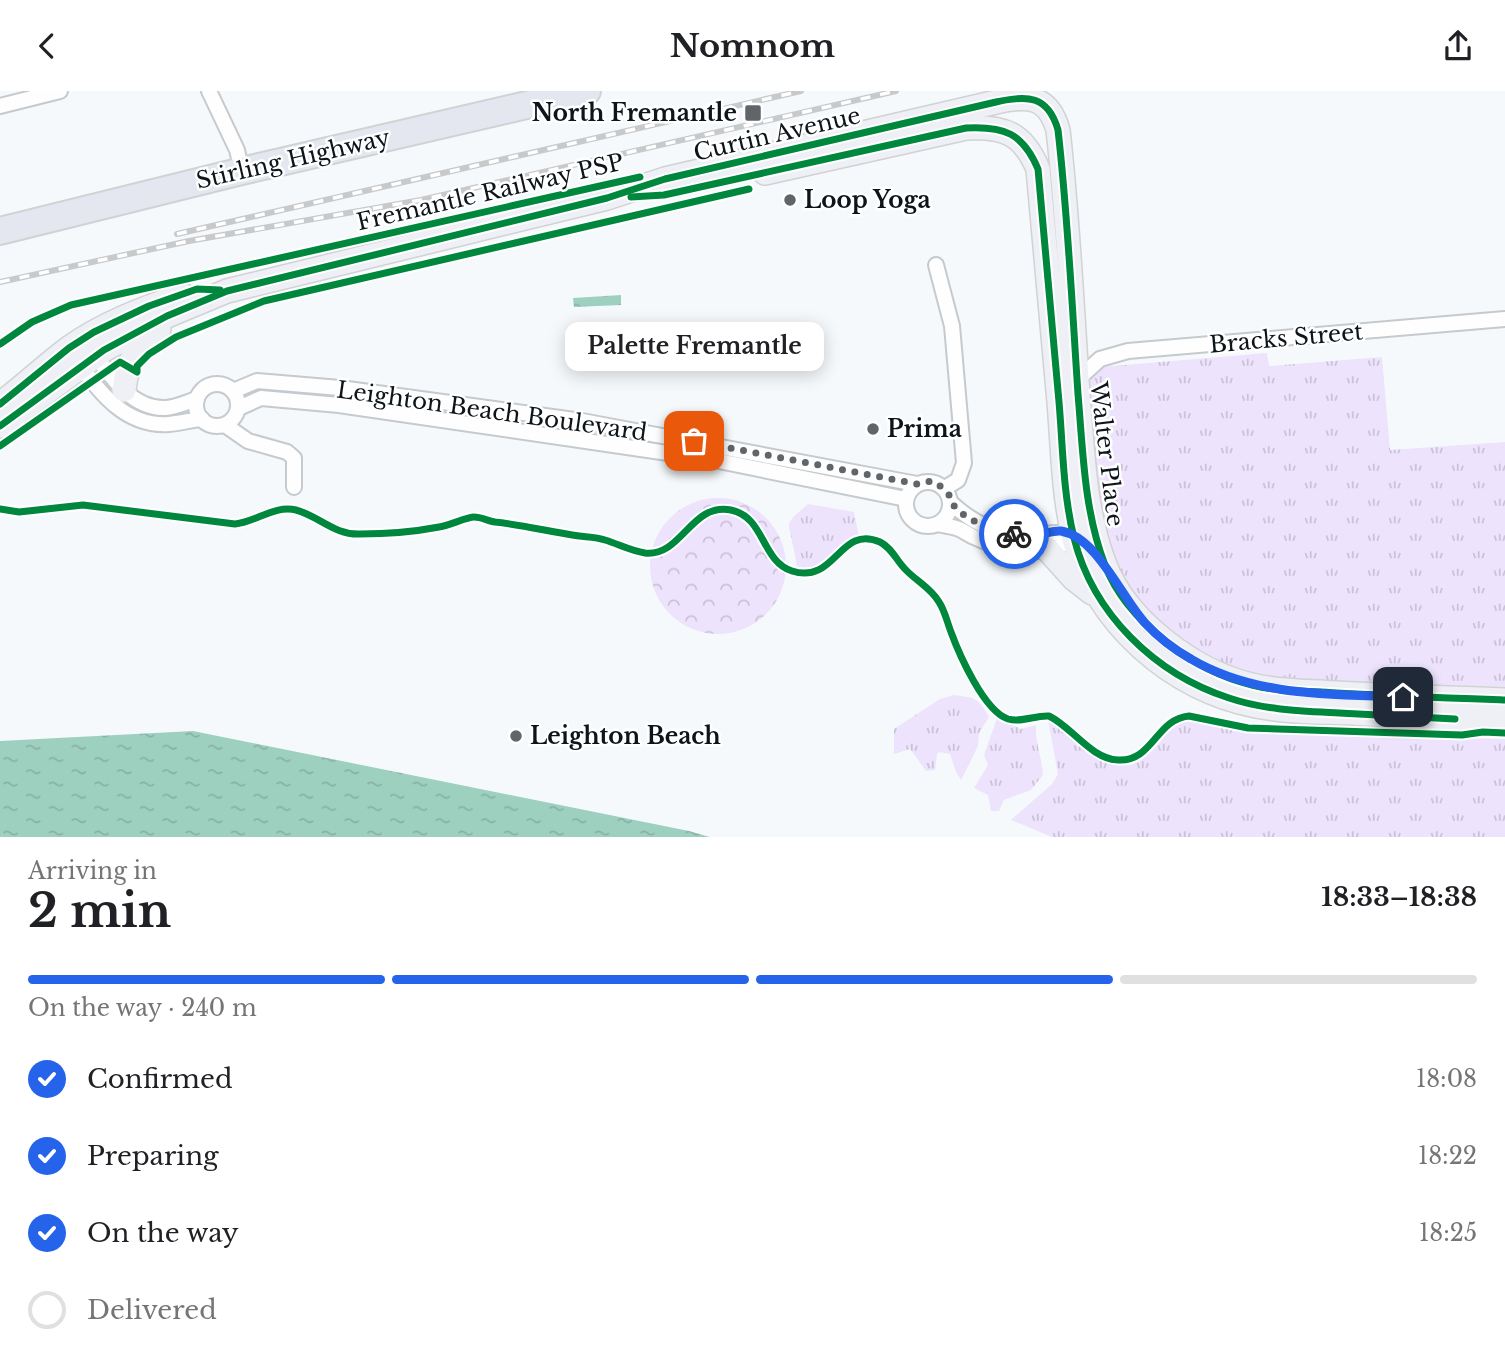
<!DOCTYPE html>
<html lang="en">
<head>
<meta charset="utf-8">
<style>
  body { margin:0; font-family:"Libre Baskerville",serif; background:#f6f6f6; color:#202124; height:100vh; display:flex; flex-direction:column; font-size:26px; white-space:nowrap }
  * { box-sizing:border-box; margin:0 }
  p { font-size:23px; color:#757577 }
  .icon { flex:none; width:38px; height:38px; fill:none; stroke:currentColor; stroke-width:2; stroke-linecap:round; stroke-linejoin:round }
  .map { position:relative; height:746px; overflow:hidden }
  .drawer { display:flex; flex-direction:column; background:#fff; flex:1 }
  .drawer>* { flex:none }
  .pin { position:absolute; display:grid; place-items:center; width:60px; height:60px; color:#fff; margin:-30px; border-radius:14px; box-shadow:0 4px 10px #0006 }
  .courier { position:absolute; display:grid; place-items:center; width:70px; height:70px; margin:-35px; border:5px solid #2563eb; border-radius:50%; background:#fff; color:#222; box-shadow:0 2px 9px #0007 }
  .bubble { position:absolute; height:49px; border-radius:14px; background:#fff; box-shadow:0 4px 18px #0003; font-size:23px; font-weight:800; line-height:49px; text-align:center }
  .overview em { font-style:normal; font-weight:800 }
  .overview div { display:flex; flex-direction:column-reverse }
  .overview { display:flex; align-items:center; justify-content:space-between; height:119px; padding:0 28px }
  h1 { font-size:46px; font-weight:800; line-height:52px }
  .bar { display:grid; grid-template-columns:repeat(4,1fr); gap:10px 7px; align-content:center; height:84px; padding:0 28px }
  .bar i { height:9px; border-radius:5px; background:#e0e0e0 }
  .bar .on { background:#2563eb }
  .bar p { grid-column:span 4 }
  ol { padding:0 28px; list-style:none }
  li { display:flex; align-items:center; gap:21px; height:77px }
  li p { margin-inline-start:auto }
  li .icon { padding:7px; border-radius:50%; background:#2563eb; color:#fff; stroke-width:4 }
  li:last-child { color:#757577 }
  li i { width:38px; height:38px; border:4px solid #e0e0e0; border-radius:50% }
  header { display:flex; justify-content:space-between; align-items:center; height:91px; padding:0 28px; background:#fff; font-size:32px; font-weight:800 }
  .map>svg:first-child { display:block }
</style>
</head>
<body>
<header><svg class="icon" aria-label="back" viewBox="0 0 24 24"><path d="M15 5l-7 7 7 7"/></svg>Nomnom<svg class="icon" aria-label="share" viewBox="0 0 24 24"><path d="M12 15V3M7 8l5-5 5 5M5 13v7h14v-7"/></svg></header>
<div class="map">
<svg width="1505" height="746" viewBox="0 0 1505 746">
  <defs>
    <pattern id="grass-tufts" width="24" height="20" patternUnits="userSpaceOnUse" patternTransform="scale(1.75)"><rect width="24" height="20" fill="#ede3fc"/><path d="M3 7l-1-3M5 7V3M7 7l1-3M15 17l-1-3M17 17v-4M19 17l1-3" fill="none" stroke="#cac2d7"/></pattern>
    <pattern id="park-crowns" width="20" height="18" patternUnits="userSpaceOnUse" patternTransform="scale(1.75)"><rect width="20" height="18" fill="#ede3fc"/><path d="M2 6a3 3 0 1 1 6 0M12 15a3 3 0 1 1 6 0" fill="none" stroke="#cac2d7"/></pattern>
    <pattern id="water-ripples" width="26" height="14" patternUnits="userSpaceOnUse" patternTransform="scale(1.75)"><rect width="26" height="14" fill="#9ed0c0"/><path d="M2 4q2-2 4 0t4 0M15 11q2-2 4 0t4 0" fill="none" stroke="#87b2a4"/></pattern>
  </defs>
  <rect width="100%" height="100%" fill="#f6f9fb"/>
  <g fill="url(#grass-tufts)">
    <path d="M1267 262 1269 275 1382 266 1390 359 1505 351V596L1283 589 1228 574 1172 544 1138 509 1115 473 1099 429 1086 297 1089 285 1099 274 1101 276Z"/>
    <path d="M808 413 854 421 859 446C835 454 826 485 797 478 797 468 788 437 789 433 791 426 803 418 808 413Z"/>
    <path d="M954 604C975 607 979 607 989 626L979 642 978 655 961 689 956 681 950 663 939 661 937 663 935 679 926 680 910 658 894 663V638L940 608Z"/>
    <path d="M997 627 1021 638 1036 634C1035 652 1042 666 1043 684L1031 699 1004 709 999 720H991L988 704 974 697 988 674 984 664Z"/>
    <path d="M1053 628C1069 642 1096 672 1117 674 1157 679 1157 631 1191 630 1197 630 1205 634 1211 635 1235 639 1262 642 1286 643 1359 646 1432 646 1505 648V746H1052L1011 729 1052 693 1058 683 1048 629Z"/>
  </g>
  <circle fill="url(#park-crowns)" cx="718" cy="475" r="68"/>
  <g fill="url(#water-ripples)">
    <path d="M621 204V214L574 216 573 207Z"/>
    <path d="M193 640 689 740 710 746H0V650Z"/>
  </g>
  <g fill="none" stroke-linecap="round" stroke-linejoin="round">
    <defs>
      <g id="street">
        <path d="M209 0 237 59 242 80"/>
        <path d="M0 15 60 0"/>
        <path d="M936 174 952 235 964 372 958 389 945 397"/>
        <path d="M93 261C110 285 132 318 165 317 175 317 187 311 197 308"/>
        <path d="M78 271C100 303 127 336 169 333 180 332 191 329 202 328"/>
        <path d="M1077 289 1100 268 1128 260 1505 228"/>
        <circle cx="217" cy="314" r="21"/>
        <path d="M233 300 257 290 340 297 582 330 917 393"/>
        <path d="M239 317 261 307 339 314 709 368 906 408"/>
        <path d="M225 334 248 350 287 361 294 367V396"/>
        <circle cx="928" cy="413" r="22"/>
        <path d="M951 412C975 434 1002 447 1036 444 1056 442 1059 439 1078 448"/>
        <path d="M938 433C944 435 953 435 959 438 964 440 969 444 974 446 1003 460 1054 471 1077 442"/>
      </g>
      <g id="primary">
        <path d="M765 82 966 37C1004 35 1023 42 1038 78 1045 152 1051 226 1058 300 1063 350 1062 399 1074 448 1096 532 1171 598 1256 615 1287 621 1320 621 1351 622 1403 625 1454 628 1505 630"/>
        <path d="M124 299C128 266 135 259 159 238"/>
        <path d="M0 313C24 295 45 275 69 257 102 233 144 217 183 204"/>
        <path d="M0 335 104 259 167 225 227 200 607 107 665 88 996 11C1027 4 1048 4 1058 39 1068 126 1072 215 1078 303 1083 360 1084 420 1105 474 1126 530 1195 581 1252 594 1279 601 1308 600 1336 602 1392 605 1449 607 1505 609"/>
        <path d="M1047 458 1074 488 1092 502"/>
      </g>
      <path id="highway" d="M0 140 242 80 587 0"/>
    </defs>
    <use href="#street" stroke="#c5cace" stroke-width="18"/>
    <use href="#primary" stroke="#d0d2d4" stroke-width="26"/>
    <use href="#highway" stroke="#d0d2d4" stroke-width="30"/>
    <use href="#street" stroke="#fefefe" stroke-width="14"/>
    <use href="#primary" stroke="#eef0f5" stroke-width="23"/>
    <use href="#highway" stroke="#e4e7f0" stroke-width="26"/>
    <defs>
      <g id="rail">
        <path d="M177 143 801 0"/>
        <path d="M0 191 189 150 421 109 896 0"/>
      </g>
    </defs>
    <use href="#rail" stroke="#c8c9cb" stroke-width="6"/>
    <use href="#rail" stroke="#fff" stroke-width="3.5" stroke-dasharray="10" stroke-linecap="butt"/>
    <defs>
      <g id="cycleway">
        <path d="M631 106 664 104 966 37C1004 35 1023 42 1038 78 1045 152 1051 226 1058 300 1063 349 1062 398 1074 447 1093 523 1155 583 1229 607 1264 619 1302 620 1339 622 1377 624 1416 626 1455 628"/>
        <path d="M0 253 32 231 71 214 640 86"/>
        <path d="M0 313 69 257 94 241 149 215 197 198 220 199"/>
        <path d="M0 335 104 259 167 225 227 200 607 107 665 88 996 11C1027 4 1048 4 1058 39 1068 126 1072 215 1078 303 1083 360 1084 420 1105 474 1126 530 1195 581 1252 594 1279 601 1308 600 1336 602 1392 605 1449 607 1505 609"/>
        <path d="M0 355 120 271 137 281V275L149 263 176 246 264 210 749 98"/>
        <path d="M0 418 19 421 83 414 235 433C256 431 274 414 296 419 319 425 334 444 360 443 386 443 413 441 439 436 448 435 467 426 474 426 481 426 488 430 495 431 523 434 551 441 579 445 587 446 597 446 605 449 618 453 631 460 645 462 682 466 691 411 731 419 765 426 761 470 792 480 836 494 839 433 880 451 892 457 896 469 905 478 916 490 931 497 939 511 945 520 947 531 951 541 959 563 984 620 1008 628 1022 632 1035 624 1049 625 1072 636 1091 668 1118 669 1153 671 1156 628 1189 625L1248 637 1462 644 1483 641 1505 642"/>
      </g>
    </defs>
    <use href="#cycleway" stroke="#fff" stroke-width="11"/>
    <use href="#cycleway" stroke="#00873e" stroke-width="7"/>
  </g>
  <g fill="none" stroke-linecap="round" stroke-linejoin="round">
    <path stroke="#5f6569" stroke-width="7" stroke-dasharray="0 12.6" d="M694 350 917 393 931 390 938 393 949 404 951 412 965 425 991 439 1014 443"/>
    <path stroke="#2563eb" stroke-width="9" d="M1014 443C1021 444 1028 445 1035 444 1043 444 1053 439 1061 440 1097 446 1121 506 1145 532 1158 546 1175 559 1191 568 1255 606 1331 603 1403 606"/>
  </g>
  <g fill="#5f6569" stroke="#fff" stroke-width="2.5">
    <rect x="744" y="13" width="18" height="18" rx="3.5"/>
    <circle cx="790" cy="109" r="7"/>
    <circle cx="873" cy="338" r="7"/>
    <circle cx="516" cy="645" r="7"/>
  </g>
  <g text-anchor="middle" stroke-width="5" stroke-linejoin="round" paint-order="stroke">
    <g font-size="23" font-weight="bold" fill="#0d151a" stroke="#fff" text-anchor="start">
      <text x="737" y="30" text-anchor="end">North Fremantle</text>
      <text x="804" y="117">Loop Yoga</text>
      <text x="887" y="346">Prima</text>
      <text x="530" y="653">Leighton Beach</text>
    </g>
    <g font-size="23" fill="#0d151a" stroke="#fff">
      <text transform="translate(777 43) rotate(-13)" y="8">Curtin Avenue</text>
      <text transform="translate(293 68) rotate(-13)" y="8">Stirling Highway</text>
      <text transform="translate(490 101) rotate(-13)" y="8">Fremantle Railway PSP</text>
      <text transform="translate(1286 247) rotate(-5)" y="8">Bracks Street</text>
      <text transform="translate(492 320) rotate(8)" y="8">Leighton Beach Boulevard</text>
      <text transform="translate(1107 363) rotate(83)" y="8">Walter Place</text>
    </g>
  </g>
</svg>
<div class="pin" style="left:694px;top:350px;background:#ea580c"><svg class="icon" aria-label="bag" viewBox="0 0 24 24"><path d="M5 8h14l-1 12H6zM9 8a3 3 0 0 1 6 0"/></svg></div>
<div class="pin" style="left:1403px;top:606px;background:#1f2937"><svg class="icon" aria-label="home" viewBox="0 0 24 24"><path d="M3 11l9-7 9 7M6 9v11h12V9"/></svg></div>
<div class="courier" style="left:1014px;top:443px"><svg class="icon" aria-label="bike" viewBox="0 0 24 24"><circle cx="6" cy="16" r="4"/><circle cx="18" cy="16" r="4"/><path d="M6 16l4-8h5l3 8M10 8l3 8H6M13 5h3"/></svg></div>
<div class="bubble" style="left:565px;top:231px;width:259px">Palette Fremantle</div>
</div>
<section class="drawer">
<div class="overview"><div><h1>2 min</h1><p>Arriving in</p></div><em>18:33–18:38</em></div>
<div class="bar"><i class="on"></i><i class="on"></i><i class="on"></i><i></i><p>On the way · 240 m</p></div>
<ol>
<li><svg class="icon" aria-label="check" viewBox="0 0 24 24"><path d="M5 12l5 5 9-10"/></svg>Confirmed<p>18:08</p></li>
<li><svg class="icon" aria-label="check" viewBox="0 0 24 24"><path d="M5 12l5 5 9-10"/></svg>Preparing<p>18:22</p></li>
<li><svg class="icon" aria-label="check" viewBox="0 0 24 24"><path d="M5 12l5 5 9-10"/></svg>On the way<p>18:25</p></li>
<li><i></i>Delivered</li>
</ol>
</section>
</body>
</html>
